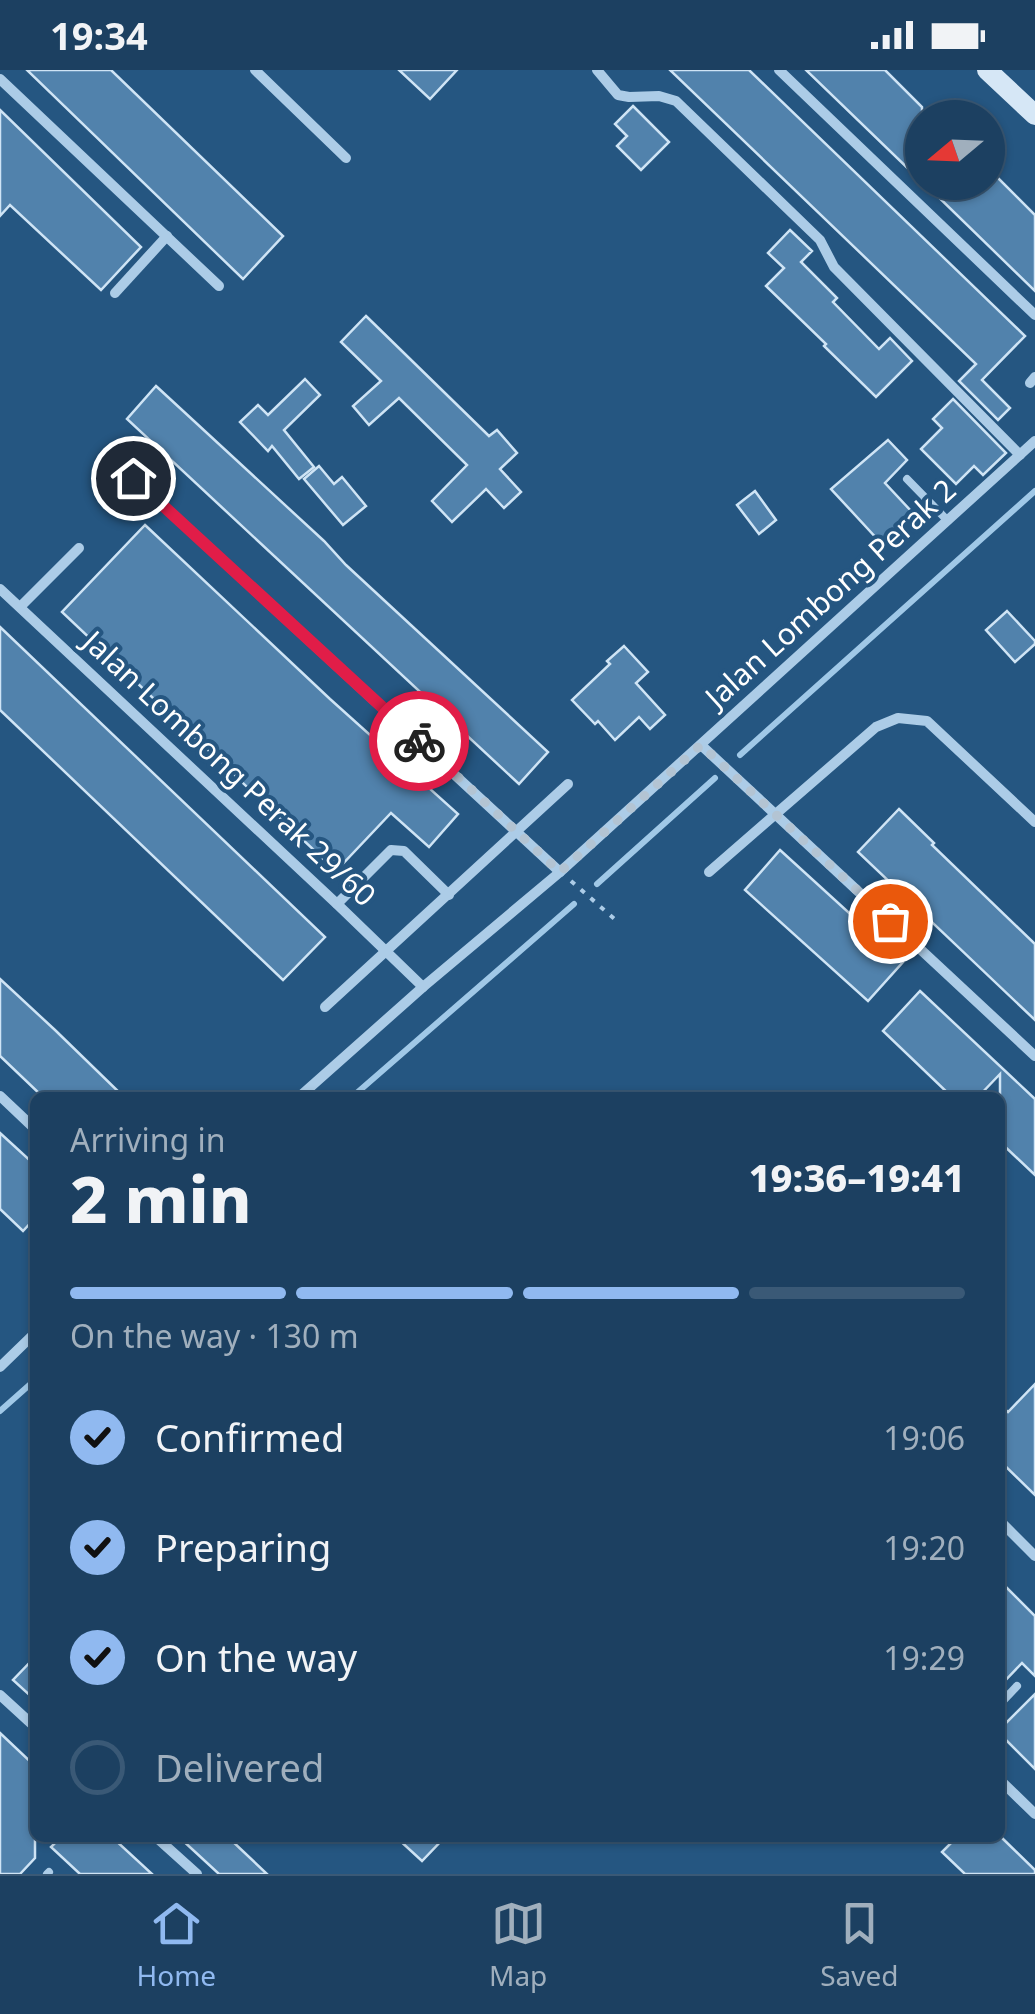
<!DOCTYPE html>
<html lang="en">
<head>
<meta charset="utf-8">
<style>
  body { margin:0; font-family:"Noto Sans",sans-serif; background:#294b6a; color:#f1f3f6; height:100vh; display:flex; flex-direction:column; font-size:38px; white-space:nowrap }
  * { box-sizing:border-box; margin:0 }
  p { font-size:32px; color:#a0afbd }
  .icon { flex:none; width:55px; height:55px; fill:none; stroke:currentColor; stroke-width:2; stroke-linecap:round; stroke-linejoin:round }
  .map { position:relative; flex:1; overflow:hidden }
  .side { position:absolute; left:30px; top:1022px; width:975px; height:750px; display:flex; flex-direction:column; background:#1c4061; border-radius:15px; box-shadow:0 2px 8px #0004,0 0 0 2px #3a5976 }
  .side>* { flex:none }
  .needle { width:65px; rotate:251deg }
  .tools { position:absolute; left:905px; top:30px; display:grid; gap:20px }
  .tools a { display:grid; place-items:center; width:100px; height:100px; border-radius:50%; background:#1c4061; box-shadow:0 2px 8px #0004,0 0 0 2px #3a5976; font-size:50px }
  .pin { position:absolute; display:grid; place-items:center; width:85px; height:85px; color:#fff; margin:-42px; border:5px solid #fff; border-radius:50%; box-shadow:0 2px 10px #0007 }
  .courier { position:absolute; display:grid; place-items:center; width:100px; height:100px; margin:-50px; border:8px solid #e11d48; border-radius:50%; background:#fff; color:#222; box-shadow:0 2px 12px #0007 }
  .overview em { font-style:normal; font-weight:800 }
  .overview div { display:flex; flex-direction:column-reverse }
  .overview { display:flex; align-items:center; justify-content:space-between; height:170px; padding:0 40px }
  h1 { font-size:65px; font-weight:800; line-height:75px }
  .bar { display:grid; grid-template-columns:repeat(4,1fr); gap:15px 10px; align-content:center; height:120px; padding:0 40px }
  .bar i { height:12px; border-radius:8px; background:#3a5976 }
  .bar .active { background:#90b9f0 }
  .bar p { grid-column:span 4 }
  ol { padding:0 40px; list-style:none }
  li { display:flex; align-items:center; gap:30px; height:110px }
  li p { margin-inline-start:auto }
  li .icon { padding:10px; border-radius:50%; background:#90b9f0; color:#111; stroke-width:4 }
  li:last-child { color:#a0afbd }
  li i { width:55px; height:55px; border:5px solid #3a5976; border-radius:50% }
  .status { display:flex; justify-content:space-between; align-items:center; height:70px; padding:0 50px; background:#1c4061; direction:ltr }
  .status svg { height:28px; fill:currentColor }
  .dock { display:flex; justify-content:space-around; align-items:center; height:140px; border-top:2px solid #3a5976; background:#1c4061; font-size:28px; color:#a0afbd }
  .dock a { display:grid; justify-items:center; gap:5px }
  .dock .active { color:#90b9f0 }
  .map>svg:first-child { display:block }
</style>
</head>
<body>
<div class="status"><b>19:34</b><svg viewBox="0 0 49 12"><path d="M0 12V9h3v3zM5 12V6h3v6zM10 12V3h3v9zM15 12V0h3v12zM26 1h20v11H26zM47 4h2v5h-2z"/></svg></div>
<div class="map">
<svg width="1035" height="1804" viewBox="0 0 1035 1804">
  <rect width="100%" height="100%" fill="#255681"/>
  <g fill="none" stroke-linecap="round" stroke-linejoin="round">
    <g stroke="#a0c8e7" stroke-width="6">
      <path d="M740 685 1035 421"/>
      <path d="M597 814 715 708"/>
      <path d="M351 1028 574 834"/>
      <path d="M0 1341 35 1310"/>
    </g>
  </g>
  <g fill="#5182ac" stroke="#cfe4f5" stroke-width="2.5">
    <path d="M27 0H111L283 166 243 209Z"/>
    <path d="M399 0H457L430 29Z"/>
    <path d="M670 0H749L1025 266 982 310 1010 338 998 350 959 311 976 294Z"/>
    <path d="M806 0H885L922 37V112Z"/>
    <path d="M633 36 669 72 641 100 617 76 627 66 615 54Z"/>
    <path d="M0 40 141 177 101 220 10 135 0 146Z"/>
    <path d="M988 98 1035 145V221L923 112H988Z"/>
    <path d="M790 160 812 181 801 192 837 228 833 232 879 279 890 268 912 291 876 327 824 276 826 274 766 216 784 198 768 183Z"/>
    <path d="M366 246 489 366 497 360 517 383 500 399 521 422 504 438 486 419 452 452 432 431 467 395 399 328 369 355 353 336 381 311 341 272Z"/>
    <path d="M305 309 320 325 284 360 314 397 299 409 272 376 268 381 240 352 258 335 268 345Z"/>
    <path d="M156 316 324 471 346 495 548 682 519 714 127 349Z"/>
    <path d="M953 329 1006 383 983 405 974 396 956 414 921 379 942 358 933 349Z"/>
    <path d="M888 370 907 390 885 413 912 442 880 472 831 419Z"/>
    <path d="M319 396 334 414 342 407 366 436 343 455 304 409Z"/>
    <path d="M755 421 776 450 759 464 737 435Z"/>
    <path d="M145 455 330 629 458 744 429 777 391 743 336 801 62 542Z"/>
    <path d="M1007 541 1035 571V574L1015 592 986 560Z"/>
    <path d="M0 557 325 867 283 910 0 640Z"/>
    <path d="M624 576 648 602 636 613 665 645 650 659 639 647 615 670 598 651 595 654 572 630 610 594 607 591Z"/>
    <path d="M899 739 934 773 932 775 1035 874V950L858 782Z"/>
    <path d="M780 780 903 892 868 931 745 820Z"/>
    <path d="M0 909 55 960 125 1028H44L0 986Z"/>
    <path d="M920 921 1035 1029V1105L1000 1072V1004L977 1028H953L883 961Z"/>
    <path d="M0 1063 35 1095V1148L23 1161 0 1139Z"/>
    <path d="M1035 1314V1425L1000 1391V1335L1008 1342Z"/>
    <path d="M1000 1511 1035 1546V1606L1022 1593 1000 1616Z"/>
    <path d="M35 1587V1630L13 1610Z"/>
    <path d="M1035 1624V1699L1000 1664V1659Z"/>
    <path d="M0 1663 35 1696V1788L20 1804H0Z"/>
    <path d="M1000 1766 1035 1800V1804H965L942 1782 956 1768Z"/>
    <path d="M60 1768H113L152 1804H80L51 1777Z"/>
    <path d="M180 1768H229L267 1804H219Z"/>
    <path d="M397 1768H444L422 1791Z"/>
  </g>
  <g fill="none" stroke-linecap="round" stroke-linejoin="round">
    <path stroke="#accce7" stroke-width="4" stroke-dasharray="5 8" stroke-linecap="butt" d="M571 811 618 852"/>
    <g stroke="#accce7" stroke-width="8">
      <path d="M907 409 948 451"/>
      <path d="M1000 1634 1017 1616"/>
      <path d="M47 1804 49 1802"/>
    </g>
    <g stroke="#accce7" stroke-width="10">
      <path d="M255 0 346 88"/>
      <path d="M597 0 618 25 629 27 659 26 676 31 820 170 834 197 1020 385"/>
      <path d="M779 0 1035 245"/>
      <path d="M0 9 219 216"/>
      <path d="M115 223 167 166"/>
      <path d="M1030 313 1035 307"/>
      <path d="M107 384 560 802"/>
      <path d="M0 519 337 834 423 917"/>
      <path d="M20 537 79 478"/>
      <path d="M701 675 1035 986"/>
      <path d="M709 802 876 657 898 648 927 651 1035 752"/>
      <path d="M337 834 391 780 404 781 449 825"/>
      <path d="M325 937 568 714"/>
      <path d="M0 1026 35 1059"/>
      <path d="M298 1028 423 917 560 802 1035 371"/>
      <path d="M0 1297 35 1263"/>
      <path d="M1000 1451 1035 1486"/>
      <path d="M0 1625 35 1657"/>
      <path d="M1000 1710 1035 1744"/>
      <path d="M157 1768 197 1804"/>
    </g>
    <path stroke="#d6e7f6" stroke-width="20" d="M987 0 1035 45"/>
  </g>
  <g fill="none" stroke-linecap="round" stroke-linejoin="round">
    <path stroke="#b3c4d3" stroke-width="10" stroke-dasharray="0 18" d="M419 671 560 802 701 675 890 851"/>
    <path stroke="#e11d48" stroke-width="12" d="M133 408 419 671"/>
  </g>
  <g text-anchor="middle" stroke-width="8" stroke-linejoin="round" paint-order="stroke">
    <g font-size="30" fill="#fff" stroke="#255681">
      <text transform="translate(831 524) rotate(-42)" y="10">Jalan Lombong Perak 2</text>
      <text transform="translate(229 699) rotate(43)" y="10">Jalan Lombong Perak 29/60</text>
    </g>
  </g>
</svg>
<div class="tools">
<a><svg class="needle" viewBox="-14 -14 28 28"><path d="M0-13l5 13h-10z" fill="#e53935"/><path d="M0 13l5-13h-10z" fill="#a0afbd"/></svg></a>
</div>
<div class="pin" style="left:890px;top:851px;background:#ea580c"><svg class="icon" aria-label="bag" viewBox="0 0 24 24"><path d="M5 8h14l-1 12H6zM9 8a3 3 0 0 1 6 0"/></svg></div>
<div class="pin" style="left:133px;top:408px;background:#1f2937"><svg class="icon" aria-label="home" viewBox="0 0 24 24"><path d="M3 11l9-7 9 7M6 9v11h12V9"/></svg></div>
<div class="courier" style="left:419px;top:671px"><svg class="icon" aria-label="bike" viewBox="0 0 24 24"><circle cx="6" cy="16" r="4"/><circle cx="18" cy="16" r="4"/><path d="M6 16l4-8h5l3 8M10 8l3 8H6M13 5h3"/></svg></div>
<section class="side">
<div class="overview"><div><h1>2 min</h1><p>Arriving in</p></div><em>19:36–19:41</em></div>
<div class="bar"><i class="active"></i><i class="active"></i><i class="active"></i><i></i><p>On the way · 130 m</p></div>
<ol>
<li><svg class="icon" aria-label="check" viewBox="0 0 24 24"><path d="M5 12l5 5 9-10"/></svg>Confirmed<p>19:06</p></li>
<li><svg class="icon" aria-label="check" viewBox="0 0 24 24"><path d="M5 12l5 5 9-10"/></svg>Preparing<p>19:20</p></li>
<li><svg class="icon" aria-label="check" viewBox="0 0 24 24"><path d="M5 12l5 5 9-10"/></svg>On the way<p>19:29</p></li>
<li><i></i>Delivered</li>
</ol>
</section>
</div>
<nav class="dock">
<a class="active"><svg class="icon" aria-label="home" viewBox="0 0 24 24"><path d="M3 11l9-7 9 7M6 9v11h12V9"/></svg>Home</a>
<a><svg class="icon" aria-label="map" viewBox="0 0 24 24"><path d="M3 6l6-2 6 2 6-2v14l-6 2-6-2-6 2zM9 4v14M15 6v14"/></svg>Map</a>
<a><svg class="icon" aria-label="saved" viewBox="0 0 24 24"><path d="M7 4h10v16l-5-4-5 4z"/></svg>Saved</a>
</nav>
</body>
</html>
